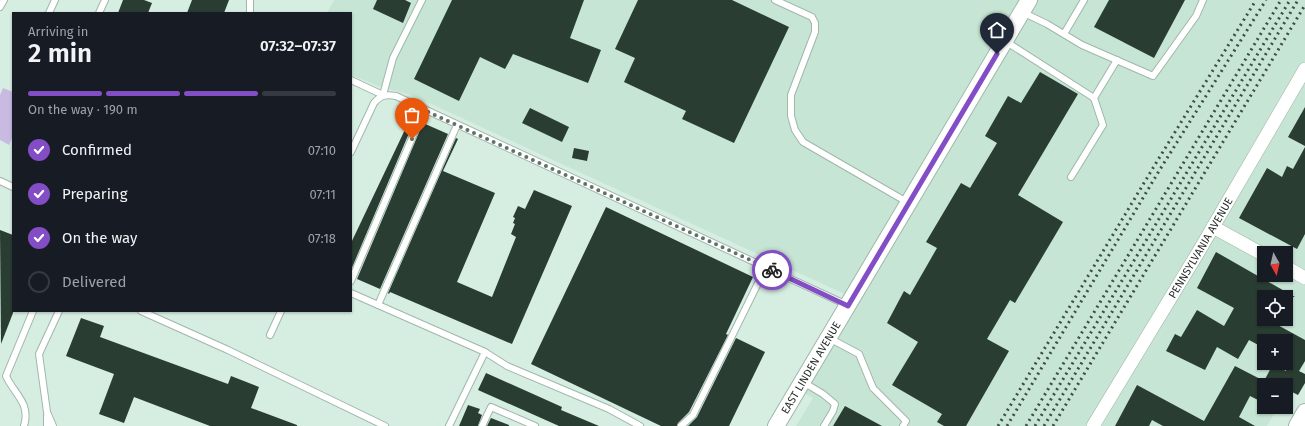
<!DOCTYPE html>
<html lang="en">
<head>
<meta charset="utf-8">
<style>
  body { margin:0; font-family:"Fira Sans",sans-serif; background:#242831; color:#f1f3f6; height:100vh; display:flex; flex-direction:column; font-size:15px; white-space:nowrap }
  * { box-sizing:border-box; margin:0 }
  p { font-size:13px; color:#9ea1a6 }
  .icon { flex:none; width:22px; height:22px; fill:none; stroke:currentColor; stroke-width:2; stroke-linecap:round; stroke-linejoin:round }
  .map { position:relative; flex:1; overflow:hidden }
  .side { position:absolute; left:12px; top:12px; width:340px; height:300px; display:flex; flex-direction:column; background:#171b24; border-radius:0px; box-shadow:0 1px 3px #0004 }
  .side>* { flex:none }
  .needle { width:26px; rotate:172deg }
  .tools { position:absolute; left:1257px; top:246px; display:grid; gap:8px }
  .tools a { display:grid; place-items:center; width:36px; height:36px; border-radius:0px; background:#171b24; box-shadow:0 1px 3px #0004; font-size:20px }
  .pin { position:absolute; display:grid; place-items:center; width:34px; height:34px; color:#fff; margin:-41px -17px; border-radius:50% 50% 50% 0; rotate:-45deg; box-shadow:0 0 4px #0007 }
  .pin .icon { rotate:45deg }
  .courier { position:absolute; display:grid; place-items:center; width:40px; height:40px; margin:-20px; border:3px solid #834dc5; border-radius:50%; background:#fff; color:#222; box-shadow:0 1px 5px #0007 }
  .overview em { font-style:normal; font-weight:600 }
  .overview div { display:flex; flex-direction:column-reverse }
  .overview { display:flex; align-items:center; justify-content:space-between; height:68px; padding:0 16px }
  h1 { font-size:26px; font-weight:600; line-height:30px }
  .bar { display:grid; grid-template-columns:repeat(4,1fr); gap:6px 4px; align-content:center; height:48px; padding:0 16px }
  .bar i { height:5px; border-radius:3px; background:#363941 }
  .bar .on { background:#834dc5 }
  .bar p { grid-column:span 4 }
  ol { padding:0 16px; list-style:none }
  li { display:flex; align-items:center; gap:12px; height:44px }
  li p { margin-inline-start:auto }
  li .icon { padding:4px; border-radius:50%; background:#834dc5; color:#fff; stroke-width:4 }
  li:last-child { color:#9ea1a6 }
  li i { width:22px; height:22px; border:2px solid #363941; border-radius:50% }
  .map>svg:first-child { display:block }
</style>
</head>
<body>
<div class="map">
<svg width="1305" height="426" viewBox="0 0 1305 426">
  <rect width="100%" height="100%" fill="#d6eee1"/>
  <path fill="#c6e5d4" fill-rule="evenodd" d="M334 0H1305V362L1286 394V385H1264V407H1278L1267 426H796L813 398 797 389 851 297 414 96 378 86 351 75V13H327ZM1264 253H1286V275H1264ZM1264 297H1286V319H1264ZM1264 341H1286V363H1264Z"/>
  <path fill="#c9bae2" d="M3 88 13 92V136L9 145 0 140V95Z"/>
  <g fill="#2a3d33">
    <path d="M123 0H144L152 3 148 13H118Z"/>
    <path d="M192 0H229L224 13H187Z"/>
    <path d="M377 0H405L411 3 403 23 373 9Z"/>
    <path d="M452 0H584L570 38 601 50 588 83 513 54 505 69 480 57 459 101 414 79Z"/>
    <path d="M638 0H732L789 27 734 143 682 119 686 111 624 82 635 58 615 49Z"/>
    <path d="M1109 0H1185L1154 58 1094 27Z"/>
    <path d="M1040 72 1078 94 1018 195 1063 222 1015 303 1010 300 987 339 1009 351 966 426H944L937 422 942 414 892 385 918 342 887 323 904 291 910 295 937 248 926 242 961 183 970 188 997 143 985 136 1008 96 1021 103Z"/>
    <path d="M1305 107V146L1288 137Z"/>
    <path d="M530 108 569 127 562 142 522 123Z"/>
    <path d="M411 117 415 119 351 270V243Z"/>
    <path d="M423 123 448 134 380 289 357 279Z"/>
    <path d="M456 138 458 139 443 171 495 193 457 282 492 297 516 237 511 234 515 224 513 223 515 218 513 217 518 206 525 209 534 190 572 206 512 344 390 292 389 294 388 293Z"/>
    <path d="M1305 147V234L1297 249 1239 218 1267 168 1282 177 1287 166 1293 169Z"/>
    <path d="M574 148 589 151 587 161 572 158Z"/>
    <path d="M606 207 753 277 726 334 728 335 689 412 678 423 677 426H661L531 364Z"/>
    <path d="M0 230 13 235V313L1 344Z"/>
    <path d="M1216 252 1295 297H1264V319H1276L1274 323 1305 340V361L1299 371 1305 374V383L1298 395 1286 389V385H1264V403L1250 396 1239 417 1255 426H1163L1152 420 1149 426H1115L1137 385 1204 421 1235 366 1264 381 1273 364 1286 371V341H1264V348L1249 340 1238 359 1217 347 1205 370 1166 351 1175 334 1181 337 1197 310 1224 326 1234 308 1197 288Z"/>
    <path d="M81 318 104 326 100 337 228 384 231 376 259 387 251 408 297 425V426H210L134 397 124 423 99 414 114 374 66 356Z"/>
    <path d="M736 338 765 352 729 426H688L697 417Z"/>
    <path d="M486 373 562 407 561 410 599 426H559L478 390Z"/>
    <path d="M468 405 480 409 478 413 482 415 478 426H459Z"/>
    <path d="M845 406 882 426H833Z"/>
    <path d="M491 418 509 425V426H487Z"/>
  </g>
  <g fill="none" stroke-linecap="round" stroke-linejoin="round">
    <defs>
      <g id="service">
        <path d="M250 0V13"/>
        <path d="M775 0 812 17 815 23V32L791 95V116L795 130 803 142 907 202"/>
        <path d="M0 7 4 0"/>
        <path d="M1022 12 1047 24 1082 45 1153 76 1196 16 1203 0"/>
        <path d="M49 13 55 0"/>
        <path d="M99 13 105 0"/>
        <path d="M1064 34 1084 0"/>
        <path d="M1005 41 1094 98"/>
        <path d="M351 80 383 95 393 58 422 0"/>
        <path d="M351 152 374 103C381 95 386 94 396 96L847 305"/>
        <path d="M1071 177 1103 125 1094 98 1117 60"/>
        <path d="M0 181 13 187"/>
        <path d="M351 281 424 110"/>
        <path d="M351 293 485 352 449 426"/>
        <path d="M378 305 457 125"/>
        <path d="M141 311 228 350 385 426"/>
        <path d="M270 335 281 311"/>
        <path d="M829 338 859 354 873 388 906 421 903 426"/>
        <path d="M485 352 507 366 609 409 640 426"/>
        <path d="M803 382 823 394 835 404 833 411 824 426"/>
        <path d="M24 426C31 403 14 394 6 376L33 311"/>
        <path d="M47 426V416"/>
        <path d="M53 426 47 412 39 354 59 311"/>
        <path d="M482 426 491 407 535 426"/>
        <path d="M681 426 693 415 766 267"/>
      </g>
      <g id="minor">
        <path d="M1213 227 1264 255"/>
        <path d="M1286 267 1305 278"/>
        <path id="s1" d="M1093 426 1199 251 1305 69"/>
      </g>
      <g id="tertiary">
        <path id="s2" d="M776 426 1029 0"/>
        <path d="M1297 426 1305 412"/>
      </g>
    </defs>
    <use href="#service" stroke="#a0b7aa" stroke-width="8"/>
    <use href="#minor" stroke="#a0b7aa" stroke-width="14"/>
    <use href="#tertiary" stroke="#a0b7aa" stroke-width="18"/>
    <use href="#service" stroke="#fff" stroke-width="6"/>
    <use href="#minor" stroke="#fff" stroke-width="13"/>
    <use href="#tertiary" stroke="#fff" stroke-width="16"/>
    <g stroke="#414c46" stroke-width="3" stroke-dasharray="2 4" stroke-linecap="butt">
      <path d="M998 426 1153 168 1256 0"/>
      <path d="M1007 426 1159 171 1266 0"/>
      <path d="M1026 426 1281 0"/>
      <path d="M1035 426 1290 0"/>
      <path d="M1044 426 1298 0"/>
      <path d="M1053 426 1305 5"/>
    </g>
  </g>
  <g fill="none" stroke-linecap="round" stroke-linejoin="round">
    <path stroke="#627169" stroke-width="4" stroke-dasharray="0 7.2" d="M412 139 424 110 772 270"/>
    <path stroke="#834dc5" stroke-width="5" d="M772 270 848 306 997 54"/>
  </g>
  <g text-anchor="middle" stroke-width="4" stroke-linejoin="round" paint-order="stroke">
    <g font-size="11" fill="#242d28" stroke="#fff">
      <text dy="4" stroke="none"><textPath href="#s1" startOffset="208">PENNSYLVANIA AVENUE</textPath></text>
      <text dy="4" stroke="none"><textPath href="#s2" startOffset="68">EAST LINDEN AVENUE</textPath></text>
    </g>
  </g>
</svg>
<div class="tools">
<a><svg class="needle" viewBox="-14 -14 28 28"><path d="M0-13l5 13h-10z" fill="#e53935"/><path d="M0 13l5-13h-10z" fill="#9ea1a6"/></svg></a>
<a><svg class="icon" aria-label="locate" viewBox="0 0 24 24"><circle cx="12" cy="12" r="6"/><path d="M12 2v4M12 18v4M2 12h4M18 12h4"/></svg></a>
<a>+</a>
<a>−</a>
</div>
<div class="pin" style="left:412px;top:139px;background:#ea580c"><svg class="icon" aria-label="bag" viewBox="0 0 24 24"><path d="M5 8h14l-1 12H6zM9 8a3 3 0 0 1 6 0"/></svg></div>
<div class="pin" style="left:997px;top:54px;background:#1f2937"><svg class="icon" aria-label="home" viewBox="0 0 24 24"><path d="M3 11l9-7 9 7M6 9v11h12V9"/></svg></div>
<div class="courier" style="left:772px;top:270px"><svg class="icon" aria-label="bike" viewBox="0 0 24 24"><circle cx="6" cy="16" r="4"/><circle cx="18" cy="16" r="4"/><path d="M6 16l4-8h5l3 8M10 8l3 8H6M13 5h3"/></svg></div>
<section class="side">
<div class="overview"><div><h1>2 min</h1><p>Arriving in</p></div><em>07:32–07:37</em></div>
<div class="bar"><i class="on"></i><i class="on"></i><i class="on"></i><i></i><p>On the way · 190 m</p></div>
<ol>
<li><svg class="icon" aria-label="check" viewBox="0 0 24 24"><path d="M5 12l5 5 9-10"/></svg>Confirmed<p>07:10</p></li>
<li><svg class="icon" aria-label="check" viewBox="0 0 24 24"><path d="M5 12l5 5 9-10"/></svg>Preparing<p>07:11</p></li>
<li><svg class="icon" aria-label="check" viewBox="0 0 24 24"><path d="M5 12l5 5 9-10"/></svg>On the way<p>07:18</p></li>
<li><i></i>Delivered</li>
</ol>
</section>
</div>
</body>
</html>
